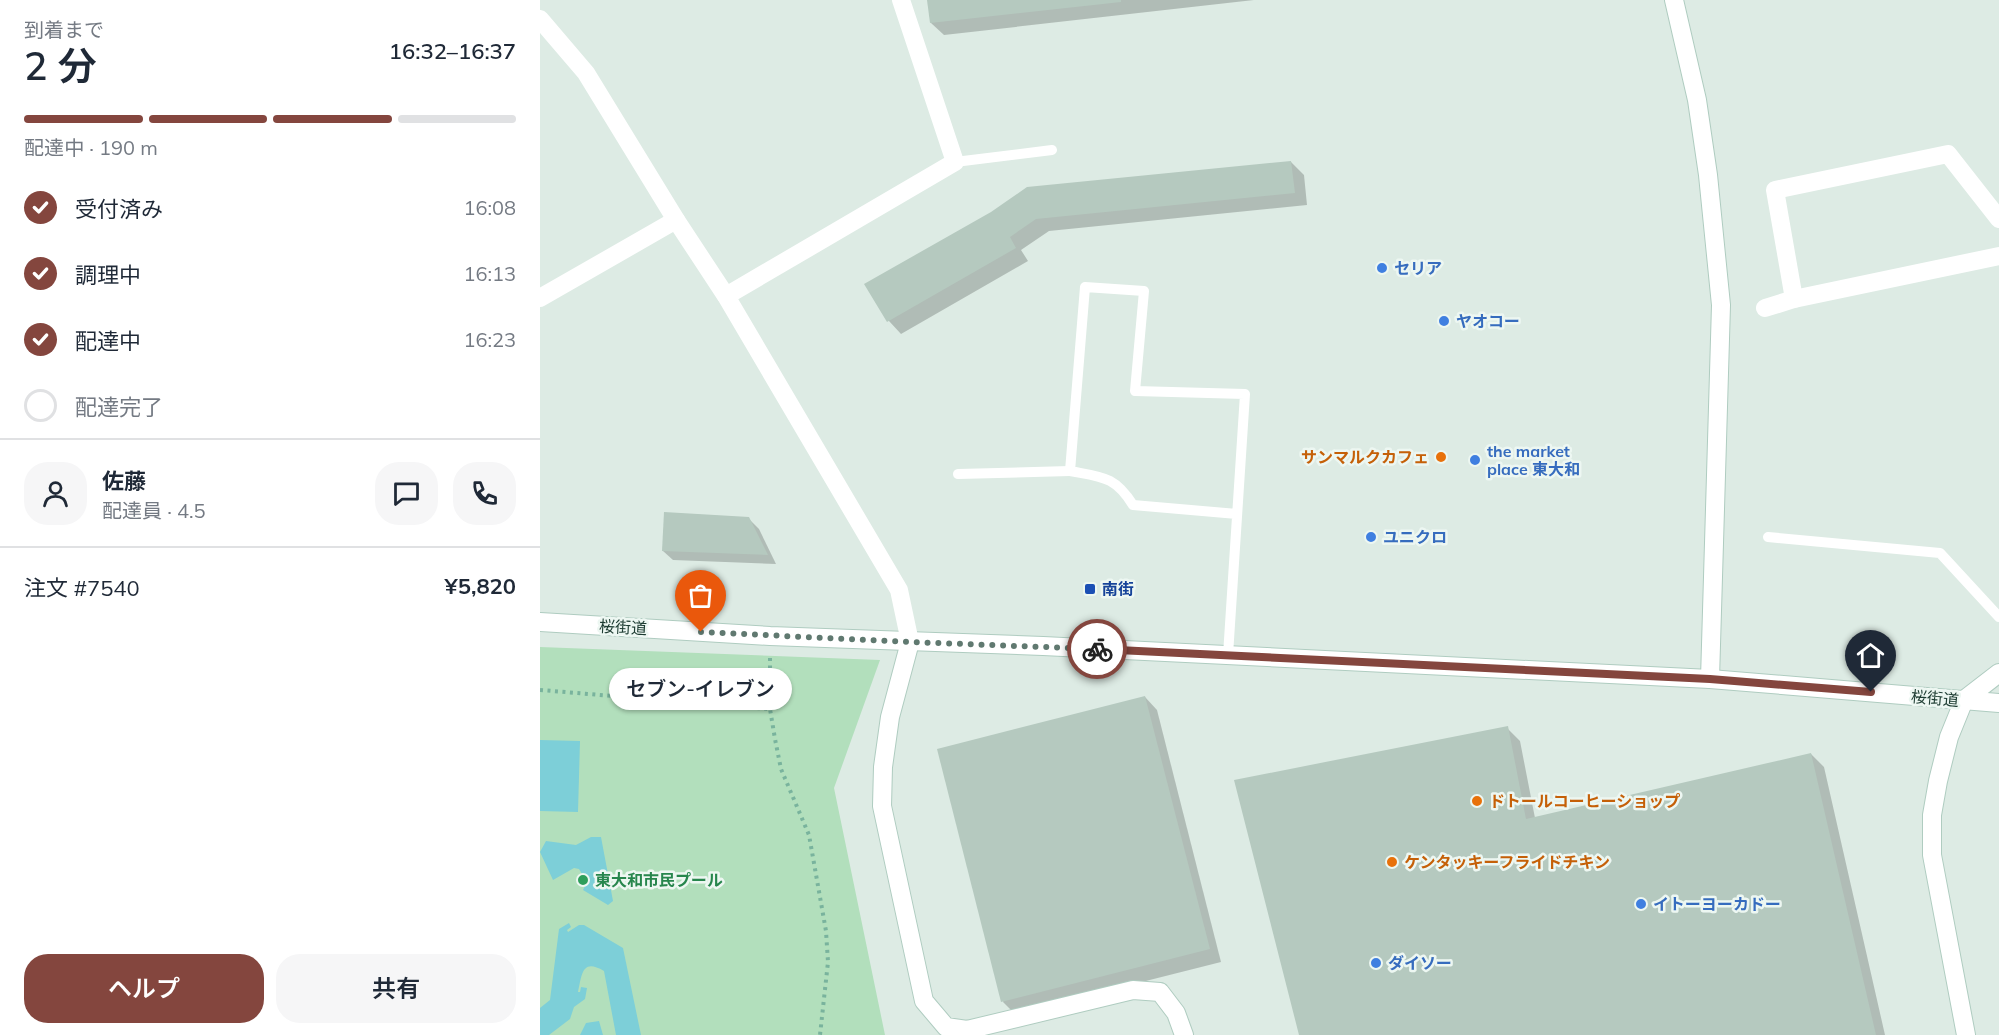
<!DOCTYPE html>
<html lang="ja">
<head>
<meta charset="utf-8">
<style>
  body { margin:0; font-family:Mulish,"Noto Sans JP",sans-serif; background:#f6f6f7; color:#1f2937; height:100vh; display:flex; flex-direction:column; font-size:22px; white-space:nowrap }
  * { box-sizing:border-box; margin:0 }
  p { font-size:20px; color:#747a83 }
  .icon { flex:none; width:33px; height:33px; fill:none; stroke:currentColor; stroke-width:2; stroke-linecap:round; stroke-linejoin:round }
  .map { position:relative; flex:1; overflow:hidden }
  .details { display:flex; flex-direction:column; background:#fff; width:540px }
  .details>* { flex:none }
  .pin { position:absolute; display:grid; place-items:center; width:51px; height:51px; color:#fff; margin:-62px -26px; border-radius:50% 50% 50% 0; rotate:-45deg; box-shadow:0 0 6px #0007 }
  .pin .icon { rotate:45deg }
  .courier { position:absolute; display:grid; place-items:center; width:60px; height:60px; margin:-30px; border:4px solid #84463e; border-radius:50%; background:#fff; color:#222; box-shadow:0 2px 8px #0007 }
  .bubble { position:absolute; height:42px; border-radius:21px; background:#fff; box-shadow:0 2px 4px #0004; font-size:20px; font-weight:600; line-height:42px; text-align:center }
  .summary em { font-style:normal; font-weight:600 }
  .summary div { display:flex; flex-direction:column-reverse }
  .summary { display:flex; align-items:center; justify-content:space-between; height:102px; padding:0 24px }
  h1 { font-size:39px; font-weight:600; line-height:45px }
  .bar { display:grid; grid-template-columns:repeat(4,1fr); gap:9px 6px; align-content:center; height:72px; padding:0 24px }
  .bar i { height:8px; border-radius:4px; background:#e0e1e3 }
  .bar .active { background:#84463e }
  .bar p { grid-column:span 4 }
  .line { display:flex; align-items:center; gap:15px; padding:0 24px; border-top:2px solid #e0e1e3 }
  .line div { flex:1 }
  .round { display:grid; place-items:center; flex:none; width:63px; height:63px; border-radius:24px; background:#f6f6f7 }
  ol { padding:0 24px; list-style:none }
  li { display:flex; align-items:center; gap:18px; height:66px }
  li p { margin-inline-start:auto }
  li .icon { padding:6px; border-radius:50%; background:#84463e; color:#fff; stroke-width:4 }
  li:last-child { color:#747a83 }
  li i { width:33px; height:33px; border:3px solid #e0e1e3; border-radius:50% }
  .button { display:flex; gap:12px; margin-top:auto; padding:12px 24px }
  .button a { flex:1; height:69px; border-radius:24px; background:#84463e; color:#fff; font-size:24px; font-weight:600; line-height:69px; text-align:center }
  .button a+a { background:#f6f6f7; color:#1f2937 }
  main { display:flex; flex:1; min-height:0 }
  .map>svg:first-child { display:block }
</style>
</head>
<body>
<main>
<section class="details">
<div class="summary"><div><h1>2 分</h1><p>到着まで</p></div><em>16:32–16:37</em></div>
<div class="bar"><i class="active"></i><i class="active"></i><i class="active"></i><i></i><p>配達中 · 190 m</p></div>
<ol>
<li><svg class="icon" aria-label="check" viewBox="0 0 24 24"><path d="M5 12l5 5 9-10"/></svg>受付済み<p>16:08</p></li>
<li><svg class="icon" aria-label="check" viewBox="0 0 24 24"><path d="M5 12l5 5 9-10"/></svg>調理中<p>16:13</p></li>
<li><svg class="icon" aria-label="check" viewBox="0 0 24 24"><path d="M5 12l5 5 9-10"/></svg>配達中<p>16:23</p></li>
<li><i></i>配達完了</li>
</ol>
<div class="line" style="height:108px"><a class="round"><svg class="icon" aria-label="person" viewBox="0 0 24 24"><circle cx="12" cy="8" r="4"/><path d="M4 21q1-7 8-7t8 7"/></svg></a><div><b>佐藤</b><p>配達員 · 4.5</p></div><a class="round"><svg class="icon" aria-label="chat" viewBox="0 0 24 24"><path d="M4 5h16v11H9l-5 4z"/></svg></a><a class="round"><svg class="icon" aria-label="phone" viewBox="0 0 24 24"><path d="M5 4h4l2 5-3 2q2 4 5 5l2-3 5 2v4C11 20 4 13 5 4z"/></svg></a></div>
<div class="line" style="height:78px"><div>注文 #7540</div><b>¥5,820</b></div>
<div class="button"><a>ヘルプ</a><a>共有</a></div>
</section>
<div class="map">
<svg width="1459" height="1035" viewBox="0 0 1459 1035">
  <rect width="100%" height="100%" fill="#ddebe4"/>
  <path fill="#b2dfbc" d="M0 647 340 660 294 788 345 1035H0Z"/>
  <g fill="#7dcfd8">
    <path d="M0 740 40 741 38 812 0 811Z"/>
    <path d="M51 837H61L73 901 68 905 43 890 47 882 39 869 34 868 13 880 0 852 6 841 36 845Z"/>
    <path d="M29 923 31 927 27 930 28 932 39 925H44L83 948 101 1035H76L64 971C42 958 42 974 38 992H40L41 987 47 988 45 999 34 1007 30 1019 9 1035H0V1008L10 1000 19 929Z"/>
    <path d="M59 1021 63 1035H40L46 1023Z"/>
  </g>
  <g fill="#0003">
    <path d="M389 0H714L404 35 391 23Z"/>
    <path d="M751 162 764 175 767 205 509 231 481 250 488 261 361 334 349 321 326 285 451 213Z"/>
    <path d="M209 519 219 529 236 564 133 560 123 551Z"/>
    <path d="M605 697 617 710 681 962 475 1014 463 1002Z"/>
    <path d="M967 728 980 741 995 818 1271 754 1284 767 1345 1035H761Z"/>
  </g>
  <g fill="#b5c9bf">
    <path d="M387 0H581V2L390 23Z"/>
    <path d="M751 161 755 193 496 219 470 237 476 248 347 322 324 284 451 212 487 187Z"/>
    <path d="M124 512 209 517 228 555 122 551Z"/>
    <path d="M605 696 670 949 461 1002 397 749Z"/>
    <path d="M968 726 986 819 1271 753 1336 1035H759L694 780Z"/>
  </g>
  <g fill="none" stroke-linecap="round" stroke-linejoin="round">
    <defs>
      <g id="secondary">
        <path d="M1134 0 1157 100 1168 175 1181 305 1170 679"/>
        <path d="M0 622 230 636 503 646 1170 679 1459 703"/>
        <path d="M370 642 350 717 343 767 342 806 384 1001 406 1027 427 1030 593 990 620 992 636 1013 644 1035"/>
        <path d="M1426 1035 1392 855V815L1398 781 1409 737 1424 700 1459 673"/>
      </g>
    </defs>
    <use href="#secondary" stroke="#afccc0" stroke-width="20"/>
    <g stroke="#79b39d" stroke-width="4" stroke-dasharray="3 4.5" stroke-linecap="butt">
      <path d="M230 658V709L235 739 241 769 269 835 286 931 288 962 280 1035"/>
      <path d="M0 690 230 709"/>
    </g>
    <g stroke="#fff" stroke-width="10">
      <path d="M415 162 512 150"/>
      <path d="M418 474 530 471"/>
      <path d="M1228 537 1400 553 1459 617"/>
      <path d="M688 655 705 394 595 391 604 291 545 287 530 471C562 477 575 476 593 505L697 514"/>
    </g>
    <g stroke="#fff" stroke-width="18">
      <path d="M0 19 46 73 136 220 186 296 359 590 370 642"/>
      <path d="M186 296 415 162 361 0"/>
      <path d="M0 298 136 220"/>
      <path d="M1254 299 1235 190 1408 154 1459 219"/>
      <path d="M1225 308 1254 299 1459 256"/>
    </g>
    <use href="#secondary" stroke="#fff" stroke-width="18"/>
  </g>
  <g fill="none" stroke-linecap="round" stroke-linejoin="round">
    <path stroke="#607970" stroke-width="6" stroke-dasharray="0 10.8" d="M161 632 370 642 557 649"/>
    <path stroke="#84463e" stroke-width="8" d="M557 649 1170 679 1331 692"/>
  </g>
  <g fill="#3f7fe0" stroke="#edf7f2" stroke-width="2">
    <circle cx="842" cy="268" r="6"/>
    <circle cx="904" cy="321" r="6"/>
    <circle cx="935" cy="460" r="6"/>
    <circle cx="831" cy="537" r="6"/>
    <circle cx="1101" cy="904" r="6"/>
    <circle cx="836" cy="963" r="6"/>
  </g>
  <g fill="#e8710a" stroke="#edf7f2" stroke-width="2">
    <circle cx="901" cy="457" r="6"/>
    <circle cx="937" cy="801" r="6"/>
    <circle cx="852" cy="862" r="6"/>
  </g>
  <rect fill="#1a4fb4" stroke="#edf7f2" stroke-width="2" x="544" y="583" width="12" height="12" rx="3"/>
  <circle fill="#2e9e5b" stroke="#edf7f2" stroke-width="2" cx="43" cy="880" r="6"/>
  <g text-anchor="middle" stroke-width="5" stroke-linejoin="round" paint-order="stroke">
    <g font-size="16" font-weight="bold" fill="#366cbe" stroke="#edf7f2" text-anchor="start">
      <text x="854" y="274">セリア</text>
      <text x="916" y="327">ヤオコー</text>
      <text x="947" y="457">the market<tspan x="947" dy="18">place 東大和</tspan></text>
      <text x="843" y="543">ユニクロ</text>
      <text x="1113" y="910">イトーヨーカドー</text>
      <text x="848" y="969">ダイソー</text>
    </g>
    <g font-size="16" font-weight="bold" fill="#c56008" stroke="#edf7f2" text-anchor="start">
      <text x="889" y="463" text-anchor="end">サンマルクカフェ</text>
      <text x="949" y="807">ドトールコーヒーショップ</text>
      <text x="864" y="868">ケンタッキーフライドチキン</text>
    </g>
    <g font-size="16" font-weight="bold" fill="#164399" stroke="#edf7f2" text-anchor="start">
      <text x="562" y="595">南街</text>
    </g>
    <g font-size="16" fill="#1d3c32" stroke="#edf7f2">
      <text transform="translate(83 627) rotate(3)" y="6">桜街道</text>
      <text transform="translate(1395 698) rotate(5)" y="6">桜街道</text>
    </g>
    <g font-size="16" font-weight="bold" fill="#27864d" stroke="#edf7f2" text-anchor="start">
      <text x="55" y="886">東大和市民プール</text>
    </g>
  </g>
</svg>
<div class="pin" style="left:161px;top:632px;background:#ea580c"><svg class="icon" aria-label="bag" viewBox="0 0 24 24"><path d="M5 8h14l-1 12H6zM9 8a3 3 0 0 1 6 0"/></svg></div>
<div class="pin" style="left:1331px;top:692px;background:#1f2937"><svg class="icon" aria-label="home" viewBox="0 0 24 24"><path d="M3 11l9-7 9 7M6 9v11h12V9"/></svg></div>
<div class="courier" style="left:557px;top:649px"><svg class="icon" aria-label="bike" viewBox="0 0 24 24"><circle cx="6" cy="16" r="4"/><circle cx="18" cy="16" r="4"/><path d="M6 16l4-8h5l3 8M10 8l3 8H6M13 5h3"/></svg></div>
<div class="bubble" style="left:69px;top:668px;width:183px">セブン-イレブン</div>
</div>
</main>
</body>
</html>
